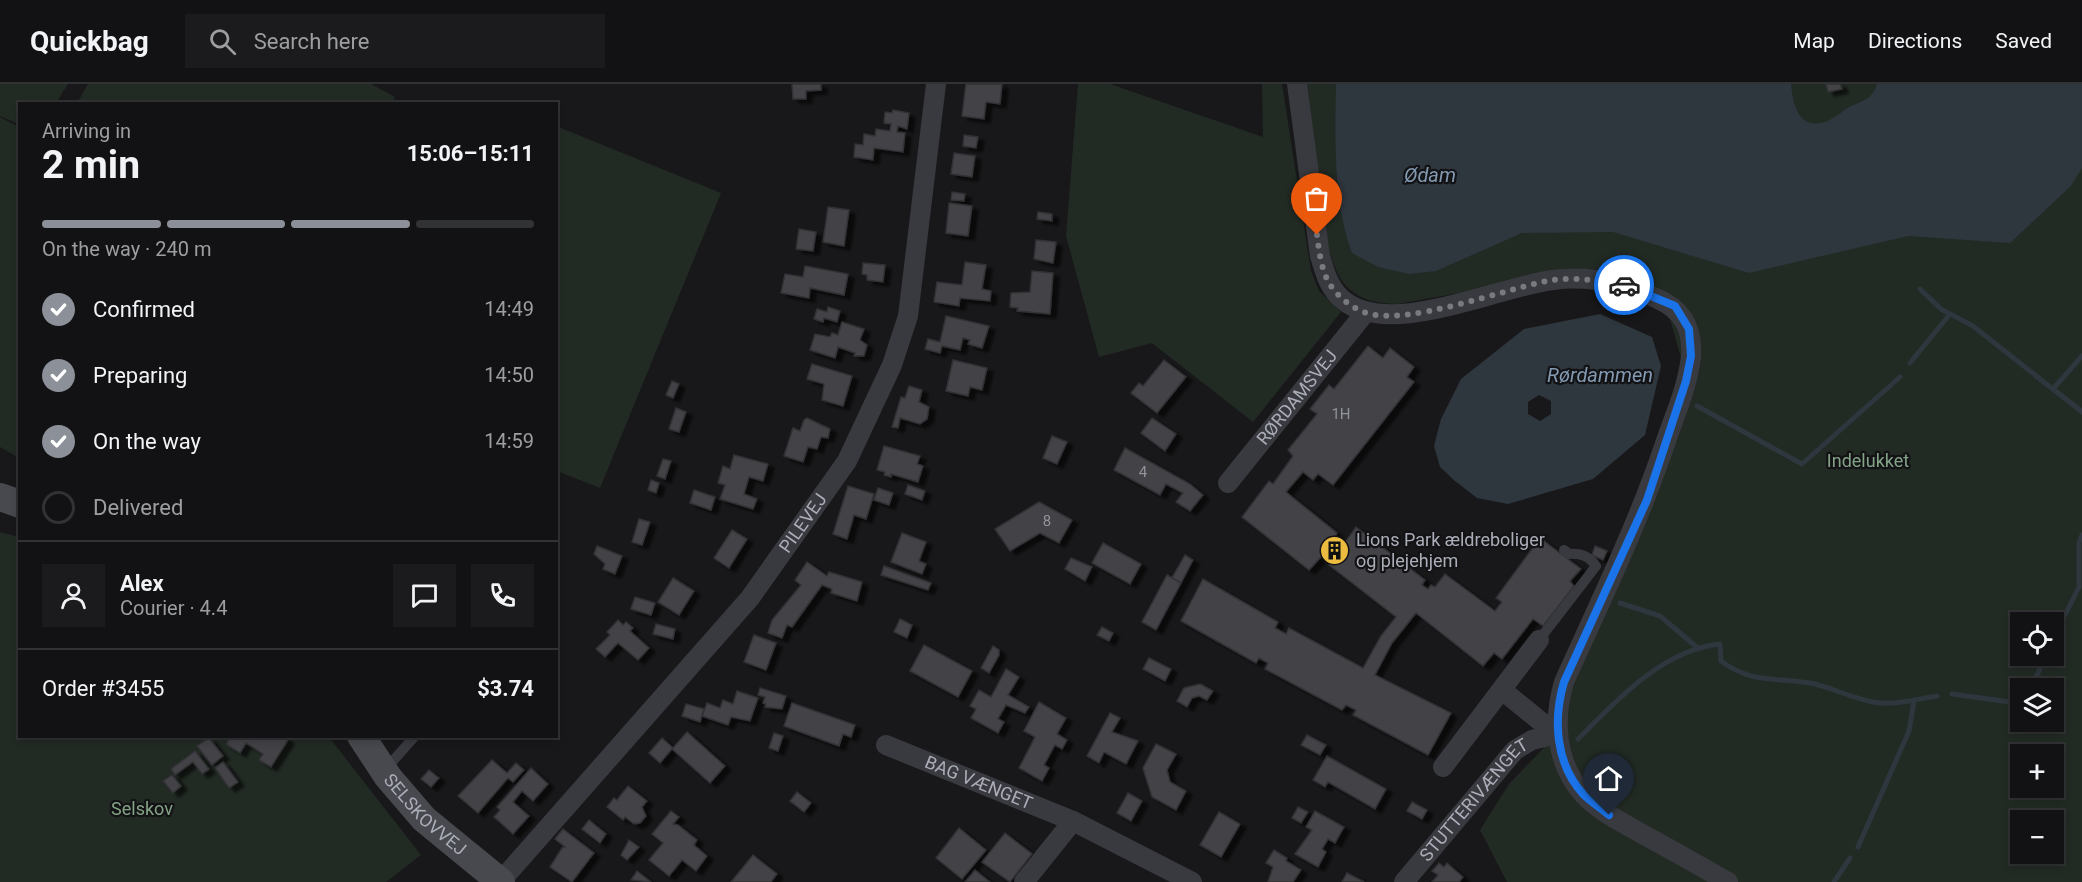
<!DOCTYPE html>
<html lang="en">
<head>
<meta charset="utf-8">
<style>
  body { margin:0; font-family:Roboto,sans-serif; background:#1b1b1d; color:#f1f3f6; height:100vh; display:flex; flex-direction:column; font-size:22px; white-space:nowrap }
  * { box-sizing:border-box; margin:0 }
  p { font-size:20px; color:#9c9ea0 }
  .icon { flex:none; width:33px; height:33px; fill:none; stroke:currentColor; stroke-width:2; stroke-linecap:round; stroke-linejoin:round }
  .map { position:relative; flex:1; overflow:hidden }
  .drawer { position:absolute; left:18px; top:18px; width:540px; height:636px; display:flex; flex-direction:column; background:#121214; border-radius:0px; box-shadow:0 3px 9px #0003,0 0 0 2px #313234 }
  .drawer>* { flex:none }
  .fabs { position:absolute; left:2010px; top:528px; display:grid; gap:12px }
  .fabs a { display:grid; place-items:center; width:54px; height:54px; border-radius:0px; background:#121214; box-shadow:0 3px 9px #0003,0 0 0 2px #313234; font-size:30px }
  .pin { position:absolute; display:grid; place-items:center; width:51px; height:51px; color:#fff; margin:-62px -26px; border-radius:50% 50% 50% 0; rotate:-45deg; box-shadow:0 0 6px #0007 }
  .pin .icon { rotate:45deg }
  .courier { position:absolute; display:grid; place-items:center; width:60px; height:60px; margin:-30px; border:4px solid #1a73e8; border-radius:50%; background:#fff; color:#222; box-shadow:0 2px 8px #0007 }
  .head em { font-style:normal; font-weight:700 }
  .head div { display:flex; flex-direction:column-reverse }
  .head { display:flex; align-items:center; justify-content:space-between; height:102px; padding:0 24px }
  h1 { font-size:39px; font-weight:700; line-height:45px }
  .bar { display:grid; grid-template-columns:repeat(4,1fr); gap:9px 6px; align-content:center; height:72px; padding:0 24px }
  .bar i { height:8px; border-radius:4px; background:#313234 }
  .bar .selected { background:#8c9099 }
  .bar p { grid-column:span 4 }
  .line { display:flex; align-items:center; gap:15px; padding:0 24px; border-top:2px solid #313234 }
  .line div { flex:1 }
  .round { display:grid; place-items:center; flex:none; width:63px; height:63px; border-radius:0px; background:#1b1b1d }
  ol { padding:0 24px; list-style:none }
  li { display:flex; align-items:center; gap:18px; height:66px }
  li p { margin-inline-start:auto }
  li .icon { padding:6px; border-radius:50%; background:#8c9099; color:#fff; stroke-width:4 }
  li:last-child { color:#9c9ea0 }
  li i { width:33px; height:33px; border:3px solid #313234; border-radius:50% }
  header { display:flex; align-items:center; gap:36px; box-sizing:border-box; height:84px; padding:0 30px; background:#121214; border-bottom:2px solid #313234 }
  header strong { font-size:28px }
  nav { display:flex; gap:33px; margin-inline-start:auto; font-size:21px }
  .search { width:420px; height:54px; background:#1b1b1d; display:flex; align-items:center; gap:15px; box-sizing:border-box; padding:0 21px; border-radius:0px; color:#9c9ea0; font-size:22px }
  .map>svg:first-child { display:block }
</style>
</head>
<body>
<header>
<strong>Quickbag</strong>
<div class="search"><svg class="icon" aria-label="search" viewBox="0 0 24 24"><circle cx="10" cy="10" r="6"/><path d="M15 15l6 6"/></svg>Search here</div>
<nav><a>Map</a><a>Directions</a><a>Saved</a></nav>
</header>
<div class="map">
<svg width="2082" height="798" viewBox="0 0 2082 798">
  <defs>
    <filter id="shadow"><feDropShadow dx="6" dy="4" stdDeviation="1.5" flood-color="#0009"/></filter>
  </defs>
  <rect width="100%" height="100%" fill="#18181a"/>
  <g fill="#222a24" fill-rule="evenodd">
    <path d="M0 0H68L56 19 20 20 19 40 0 32Z"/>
    <path d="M88 0H371L395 13 392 20 77 19Z"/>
    <path d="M1078 0H1110L1263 53 1262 0H1282L1311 187 1319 207 1341 228 1253 338 1152 259 1099 273 1066 152Z"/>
    <path d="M1307 0H2082V798H1507L1480 746 1509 700 1556 651V623L1654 401 1681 274 1670 235 1652 217 1626 194 1595 185 1397 220C1377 219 1362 217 1347 203 1317 173 1312 45 1307 0ZM2020 538H2054V572H2020ZM2020 604H2054V638H2020ZM2020 670H2054V704H2020ZM2020 736H2054V770H2020Z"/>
    <path d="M0 33 19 43V374L0 363Z"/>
    <path d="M556 42 721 109 600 404 557 387Z"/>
    <path d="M0 448 19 453 20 652 329 653 421 771 386 798H0Z"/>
  </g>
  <g fill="#2e363e" fill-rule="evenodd">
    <path d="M1336 0H1791C1793 20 1798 46 1825 38 1834 35 1841 28 1849 23 1862 17 1873 15 1877 0H2082V84L2071 102 2010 159 1908 152 1749 189 1613 148 1522 149 1436 187 1409 190 1378 183 1352 169C1333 117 1335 55 1336 0Z"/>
    <path d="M1600 230 1652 253 1661 282 1645 351 1593 395 1508 420 1477 414 1455 397 1440 383 1434 362 1441 335 1461 295 1524 245ZM1539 311 1551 317V330L1540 337 1528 330V318Z"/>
    <path d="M2036 289 2082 324V331L2033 293Z"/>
  </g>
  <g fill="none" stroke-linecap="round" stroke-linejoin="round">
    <g stroke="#2e363e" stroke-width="5">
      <path d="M1920 205 1941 225 1973 242 2039 294"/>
      <path d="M1910 279 1950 230"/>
      <path d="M2053 305 2082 272"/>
      <path d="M1697 322 1802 380 1900 293"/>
      <path d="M1620 519 1660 532 1699 565"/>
      <path d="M2054 553 2079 503V459L2082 451"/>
      <path d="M2031 604 2046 572"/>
      <path d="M1952 610 2010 618 2020 612"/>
      <path d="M1578 655C1616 617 1662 566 1720 560L1721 577C1752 600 1775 593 1810 599 1831 603 1851 614 1873 618 1893 622 1918 615 1937 612"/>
      <path d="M1858 763 1909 647 1914 617"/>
      <path d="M1834 798 1850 774"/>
    </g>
  </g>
  <g fill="#424347" stroke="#323236" stroke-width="1.5" filter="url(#shadow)">
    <path d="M792 0H821V6L806 7V15H793Z"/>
    <path d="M966 0H1002L1000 20 986 18 984 35 962 32Z"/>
    <path d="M1826 0H1840L1842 5 1828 8Z"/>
    <path d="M893 26 909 29 907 45 898 42 897 48 905 49 903 68 874 64 873 76 854 73 855 60 863 61 864 50 875 52 876 45 890 47 891 40 884 39 885 28 892 29Z"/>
    <path d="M964 51 978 53 976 64 963 62Z"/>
    <path d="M954 69 975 72 972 93 951 90Z"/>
    <path d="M952 108 965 110 964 117 951 116Z"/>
    <path d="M949 119 972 122 968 152 946 149Z"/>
    <path d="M828 123 849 126 844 162 823 158Z"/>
    <path d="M1038 128 1052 130V137L1037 135Z"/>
    <path d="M799 145 816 148 813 167 796 165Z"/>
    <path d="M1036 156 1056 158 1053 179 1034 175Z"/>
    <path d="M965 178 986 181 982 205 991 207 990 217 960 214 959 222 934 218 937 198 962 201Z"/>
    <path d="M863 179 885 181 883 198 867 196V191L862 190Z"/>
    <path d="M805 182 848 190 844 211 810 204 809 214 781 209 785 190 803 193Z"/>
    <path d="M1032 187 1053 189 1050 230 1017 227 1018 224 1010 223 1011 209 1030 208Z"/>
    <path d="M828 223 840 227 837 238 824 234 823 238 814 235 817 225 827 228Z"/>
    <path d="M946 232 989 242 982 264 968 260 970 256 963 254 960 266 942 262 940 269 925 265 928 255 940 258Z"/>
    <path d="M842 238 864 245 860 256 867 261 864 272H854L855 269 838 263 835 274 810 266 815 250 830 253 832 249 838 251Z"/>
    <path d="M1368 262 1383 274 1390 264 1414 283 1407 293 1414 298 1333 401 1318 390 1313 396 1303 388 1286 408 1337 449 1335 453 1344 460 1356 443 1425 496 1422 501 1428 505 1431 501 1435 503 1445 490 1495 527 1502 518 1496 514 1540 454 1581 485 1570 497 1574 502 1543 542 1533 535 1502 575 1494 569 1483 582 1416 529 1392 559 1375 591 1451 629 1428 671 1353 631 1356 626 1346 621 1342 626 1265 585 1268 579 1259 574 1256 579 1181 537 1203 495 1278 538 1275 544 1286 550 1289 544 1363 584 1381 552 1396 533 1329 481 1331 479 1322 472 1309 486 1242 433 1269 397 1273 400 1293 372 1288 366 1317 330 1310 325 1329 301 1334 305Z"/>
    <path d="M953 276 987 284 982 306 970 303 968 312 946 307Z"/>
    <path d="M1164 276 1186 293 1157 329 1131 309 1139 299 1143 302Z"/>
    <path d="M812 280 852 292 843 322 822 316 824 300 807 295Z"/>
    <path d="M672 297 679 300 673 314 666 311Z"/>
    <path d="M909 302 922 306 919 318 929 323 927 335 920 340 900 334 898 344 892 343 901 313 905 314Z"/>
    <path d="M676 324 686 328 679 348 669 345Z"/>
    <path d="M807 334 830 345 828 354 821 353 817 365 808 363 803 378 784 372 793 344 800 347 804 336Z"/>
    <path d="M1152 334 1176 350 1165 367 1141 349Z"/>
    <path d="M1052 352 1067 358 1057 380 1043 374Z"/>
    <path d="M884 362 920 372 917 380 923 382 918 398 891 390V393L884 391 885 388 877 386Z"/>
    <path d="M1125 364 1190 400 1203 411 1190 427 1176 418 1183 409 1166 400 1160 411 1114 386Z"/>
    <path d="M734 371 768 380 763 397 749 393 744 410 757 415 753 425 720 415 725 401 718 399 723 382 730 385Z"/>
    <path d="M663 375 671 377 665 395 657 392Z"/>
    <path d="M651 396 659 399 656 409 648 406Z"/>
    <path d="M908 401 925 407 922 416 905 410Z"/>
    <path d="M848 402 874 410 866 435 854 431 847 455 833 450Z"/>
    <path d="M878 404 893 409 889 421 874 416Z"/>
    <path d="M694 406 715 413 711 426 690 419Z"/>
    <path d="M1039 418 1072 436 1059 459 1040 449 1010 467 995 445Z"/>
    <path d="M639 435 650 438 642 461 632 458Z"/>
    <path d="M732 446 747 455 729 484 714 474Z"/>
    <path d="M902 449 926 458 919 477 926 480 922 490 891 478Z"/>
    <path d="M1103 459 1141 480 1130 500 1092 479Z"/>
    <path d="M597 462 622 472 615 490 603 485 605 480 594 470Z"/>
    <path d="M1595 462 1607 467 1603 476 1592 471Z"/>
    <path d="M1185 471 1193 476 1181 499 1172 494Z"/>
    <path d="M1071 474 1092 483 1085 497 1065 485Z"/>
    <path d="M807 478 827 492 829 488 862 498 857 517 831 509 832 505 822 501 792 543 787 541 782 554 768 549 772 536 801 501 795 496Z"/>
    <path d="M884 482 931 499 928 506 881 491Z"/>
    <path d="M1167 491 1181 499 1156 546 1142 538Z"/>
    <path d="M673 494 694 507 679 531 658 518Z"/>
    <path d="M635 513 655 519 651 531 631 525Z"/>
    <path d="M900 535 912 541 907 554 894 548Z"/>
    <path d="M618 536 623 541 626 538 633 544 630 547 649 564 638 576 618 559 605 573 596 565 610 551 607 548Z"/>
    <path d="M656 540 675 545 673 555 653 550Z"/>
    <path d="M1102 543 1113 549 1109 557 1097 551Z"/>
    <path d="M754 551 776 559 766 586 744 578Z"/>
    <path d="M924 561 972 587 958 613 910 587Z"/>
    <path d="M993 562 999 566V571L989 589 981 584Z"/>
    <path d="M1149 574 1171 585 1165 597 1143 585Z"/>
    <path d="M1006 585 1019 593 1008 611 1029 623 1025 629 1006 621 998 635 1004 638 998 649 971 634 976 625 970 622 979 606 991 613Z"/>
    <path d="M1200 600 1213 607 1207 616 1199 612 1192 614 1187 623 1177 617 1184 604Z"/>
    <path d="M760 604 786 612 782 625 765 623 766 620 763 619 765 613 758 611Z"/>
    <path d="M737 607 758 614 750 637 731 633 728 641 702 632 707 619 720 624 723 616 733 620Z"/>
    <path d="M1039 618 1066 634 1057 650 1067 656 1062 665 1055 661 1044 681 1049 684 1042 697 1019 684 1035 653 1024 647Z"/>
    <path d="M792 619 855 641 851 653 843 650 839 662 784 642Z"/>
    <path d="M686 620 704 625 700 638 682 632Z"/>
    <path d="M1110 629 1120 634 1112 648 1138 657 1126 680 1104 668 1099 679 1087 672Z"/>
    <path d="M687 648 725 682 710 699 672 665 660 679 649 669 662 654 673 664Z"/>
    <path d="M774 649 783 652 778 667 769 664Z"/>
    <path d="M1307 651 1326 661 1320 671 1301 661Z"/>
    <path d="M231 652H283L288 656 271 683 259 676 263 670 246 659 240 669 226 660Z"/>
    <path d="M209 654 223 672 212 681 197 662Z"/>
    <path d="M1156 660 1176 670 1167 686 1170 698 1186 707 1176 726 1152 713 1143 684Z"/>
    <path d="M195 667 209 685 202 690 193 678 175 691 171 685Z"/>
    <path d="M1327 672 1386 705 1375 725 1328 698 1325 703 1313 696Z"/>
    <path d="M492 676 507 689 516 679 524 686 513 698 508 694 478 729 458 712Z"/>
    <path d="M223 678 238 698 229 704 215 684Z"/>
    <path d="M531 684 548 700 533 717 522 707 513 718 529 732 513 750 494 733 500 726 497 723Z"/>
    <path d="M429 686 439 694 431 703 421 695Z"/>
    <path d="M172 691 181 702 173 709 163 697Z"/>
    <path d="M628 702 647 717 642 723 646 732 640 739 634 740 625 733 623 736 607 723 614 714 617 716Z"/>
    <path d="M797 708 811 719 804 728 790 717Z"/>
    <path d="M1128 709 1142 717 1131 737 1117 729Z"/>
    <path d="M1412 718 1427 726 1422 735 1407 727Z"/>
    <path d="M1298 723 1308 728 1301 739 1292 734Z"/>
    <path d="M671 727 679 733 673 740 678 741 697 756 694 761 707 772 696 787 682 776 669 792 649 776 663 759 652 750Z"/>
    <path d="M1315 727 1344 743 1335 759 1328 755 1322 765 1326 768 1318 783 1295 770 1312 746 1306 743Z"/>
    <path d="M1219 728 1240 740 1221 773 1200 761Z"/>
    <path d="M589 736 606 750 600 759 582 745Z"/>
    <path d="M959 744 986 766 962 795 936 774Z"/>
    <path d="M563 745 594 769 572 798 550 783 562 764 565 763 555 755Z"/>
    <path d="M1005 749 1032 770 1010 798 982 778Z"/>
    <path d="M629 756 639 763 627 776 621 771Z"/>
    <path d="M1274 766 1287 774 1286 777 1301 786 1293 798H1268L1273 783 1266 779Z"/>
    <path d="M753 771 777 790 771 798H731Z"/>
    <path d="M1439 779 1444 783 1447 779 1463 793 1459 798H1432L1438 791 1432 787Z"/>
    <path d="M975 786 990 798H965Z"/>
    <path d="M637 787 651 798 631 796Z"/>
    <path d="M1347 789 1364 798H1342Z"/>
  </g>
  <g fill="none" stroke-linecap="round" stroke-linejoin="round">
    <g stroke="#393a3f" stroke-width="10">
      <path d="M1539 556 1596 482C1589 472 1581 469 1569 470L1564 466"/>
      <path d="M384 687 415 652"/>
    </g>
    <g stroke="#393a3f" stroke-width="20">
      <path d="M1297 0 1320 172C1325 188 1329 205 1343 216 1390 255 1496 203 1553 196 1589 191 1626 200 1658 215 1683 226 1693 245 1691 273 1688 300 1677 326 1668 351 1640 436 1601 516 1564 598 1553 636 1555 678 1583 710 1599 728 1624 739 1644 751 1672 766 1700 782 1728 798"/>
      <path id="s1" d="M1228 399 1365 229"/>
      <path d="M1502 606 1556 650"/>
      <path id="s2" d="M886 661 1073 737 1192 798"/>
      <path d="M1443 683 1539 556"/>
      <path id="s3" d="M500 798 750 514 847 377 892 281 908 232 936 0"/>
      <path d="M1024 798 1073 737"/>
      <path id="s4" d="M1404 798 1515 666 1532 656 1556 650"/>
    </g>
    <g stroke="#47494f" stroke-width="28">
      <path d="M0 413 20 420"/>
      <path id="s5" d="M361 652 388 693 424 735 501 798"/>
    </g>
  </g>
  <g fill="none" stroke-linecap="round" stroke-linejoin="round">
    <path stroke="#787a81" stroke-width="6" stroke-dasharray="0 10.8" d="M1317 151C1319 166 1321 185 1329 199 1337 212 1350 223 1364 228 1405 244 1506 204 1552 196 1575 193 1601 197 1624 201"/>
    <path stroke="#1a73e8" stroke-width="8" d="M1609 731C1601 724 1591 718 1584 711 1555 680 1553 635 1564 598L1647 416 1686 297 1691 272 1689 245 1675 222 1624 201"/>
  </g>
  <defs>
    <symbol id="building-disc" viewBox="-11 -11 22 22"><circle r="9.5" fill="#ebbc3f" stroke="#131315"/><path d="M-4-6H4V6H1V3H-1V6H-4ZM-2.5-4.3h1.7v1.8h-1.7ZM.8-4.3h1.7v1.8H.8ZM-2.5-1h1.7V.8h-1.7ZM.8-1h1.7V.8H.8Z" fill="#111"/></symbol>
  </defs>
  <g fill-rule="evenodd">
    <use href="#building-disc" x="1318" y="450" width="33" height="33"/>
  </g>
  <g text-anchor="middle" stroke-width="4.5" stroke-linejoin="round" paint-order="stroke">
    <g font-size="15" fill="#91939c">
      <text x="1341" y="335">1H</text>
      <text x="1143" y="393">4</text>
      <text x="1047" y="442">8</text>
    </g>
    <g font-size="18" fill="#abaeb9" stroke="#131315">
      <text dy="6" stroke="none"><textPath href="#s1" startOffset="110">RØRDAMSVEJ</textPath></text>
      <text dy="6" stroke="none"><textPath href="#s3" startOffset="470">PILEVEJ</textPath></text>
      <text dy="6" stroke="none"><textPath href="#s2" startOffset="100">BAG VÆNGET</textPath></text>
      <text dy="6" stroke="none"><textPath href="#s4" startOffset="108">STUTTERIVÆNGET</textPath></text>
      <text dy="6" stroke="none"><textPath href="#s5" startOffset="102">SELSKOVVEJ</textPath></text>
    </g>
    <g font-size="18" fill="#83a387" stroke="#131315">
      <text x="1868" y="383">Indelukket</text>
      <text x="142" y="731">Selskov</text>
    </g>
    <g font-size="18" fill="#abaeb9" stroke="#131315" text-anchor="start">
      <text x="1356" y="462">Lions Park ældreboliger<tspan x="1356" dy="21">og plejehjem</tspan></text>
    </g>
    <g font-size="20" font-style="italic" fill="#839ab3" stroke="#131315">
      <text x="1430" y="98">Ødam</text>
      <text x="1600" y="298">Rørdammen</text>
    </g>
  </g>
</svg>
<div class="fabs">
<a><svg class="icon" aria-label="locate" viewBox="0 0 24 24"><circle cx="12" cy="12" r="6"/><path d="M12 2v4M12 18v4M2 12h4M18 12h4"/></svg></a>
<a><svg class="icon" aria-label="layers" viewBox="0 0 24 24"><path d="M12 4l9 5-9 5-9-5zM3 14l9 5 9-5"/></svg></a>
<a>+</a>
<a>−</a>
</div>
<div class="pin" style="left:1317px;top:151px;background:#ea580c"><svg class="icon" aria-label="bag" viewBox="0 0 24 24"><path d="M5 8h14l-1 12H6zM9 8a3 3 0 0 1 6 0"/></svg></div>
<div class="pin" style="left:1609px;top:731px;background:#1f2937"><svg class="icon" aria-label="home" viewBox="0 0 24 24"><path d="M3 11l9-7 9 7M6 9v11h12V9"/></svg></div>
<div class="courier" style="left:1624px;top:201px"><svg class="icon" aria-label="car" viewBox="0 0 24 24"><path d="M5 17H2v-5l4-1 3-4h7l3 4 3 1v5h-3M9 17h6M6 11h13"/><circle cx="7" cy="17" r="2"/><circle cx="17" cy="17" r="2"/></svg></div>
<section class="drawer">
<div class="head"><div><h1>2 min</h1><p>Arriving in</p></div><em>15:06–15:11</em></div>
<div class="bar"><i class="selected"></i><i class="selected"></i><i class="selected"></i><i></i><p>On the way · 240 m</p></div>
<ol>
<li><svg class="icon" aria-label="check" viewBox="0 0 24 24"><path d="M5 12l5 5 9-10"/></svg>Confirmed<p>14:49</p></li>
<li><svg class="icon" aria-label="check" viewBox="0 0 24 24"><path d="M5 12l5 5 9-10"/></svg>Preparing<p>14:50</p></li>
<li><svg class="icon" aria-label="check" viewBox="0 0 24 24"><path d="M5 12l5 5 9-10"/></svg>On the way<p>14:59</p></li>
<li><i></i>Delivered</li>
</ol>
<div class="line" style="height:108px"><a class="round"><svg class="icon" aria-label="person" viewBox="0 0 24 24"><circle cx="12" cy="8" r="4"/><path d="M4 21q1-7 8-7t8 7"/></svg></a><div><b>Alex</b><p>Courier · 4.4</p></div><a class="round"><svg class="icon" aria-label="chat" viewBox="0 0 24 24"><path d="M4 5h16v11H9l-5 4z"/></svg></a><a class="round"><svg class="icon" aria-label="phone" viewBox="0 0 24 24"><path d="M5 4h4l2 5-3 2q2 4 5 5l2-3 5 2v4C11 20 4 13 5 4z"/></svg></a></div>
<div class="line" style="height:78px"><div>Order #3455</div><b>$3.74</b></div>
</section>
</div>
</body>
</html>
